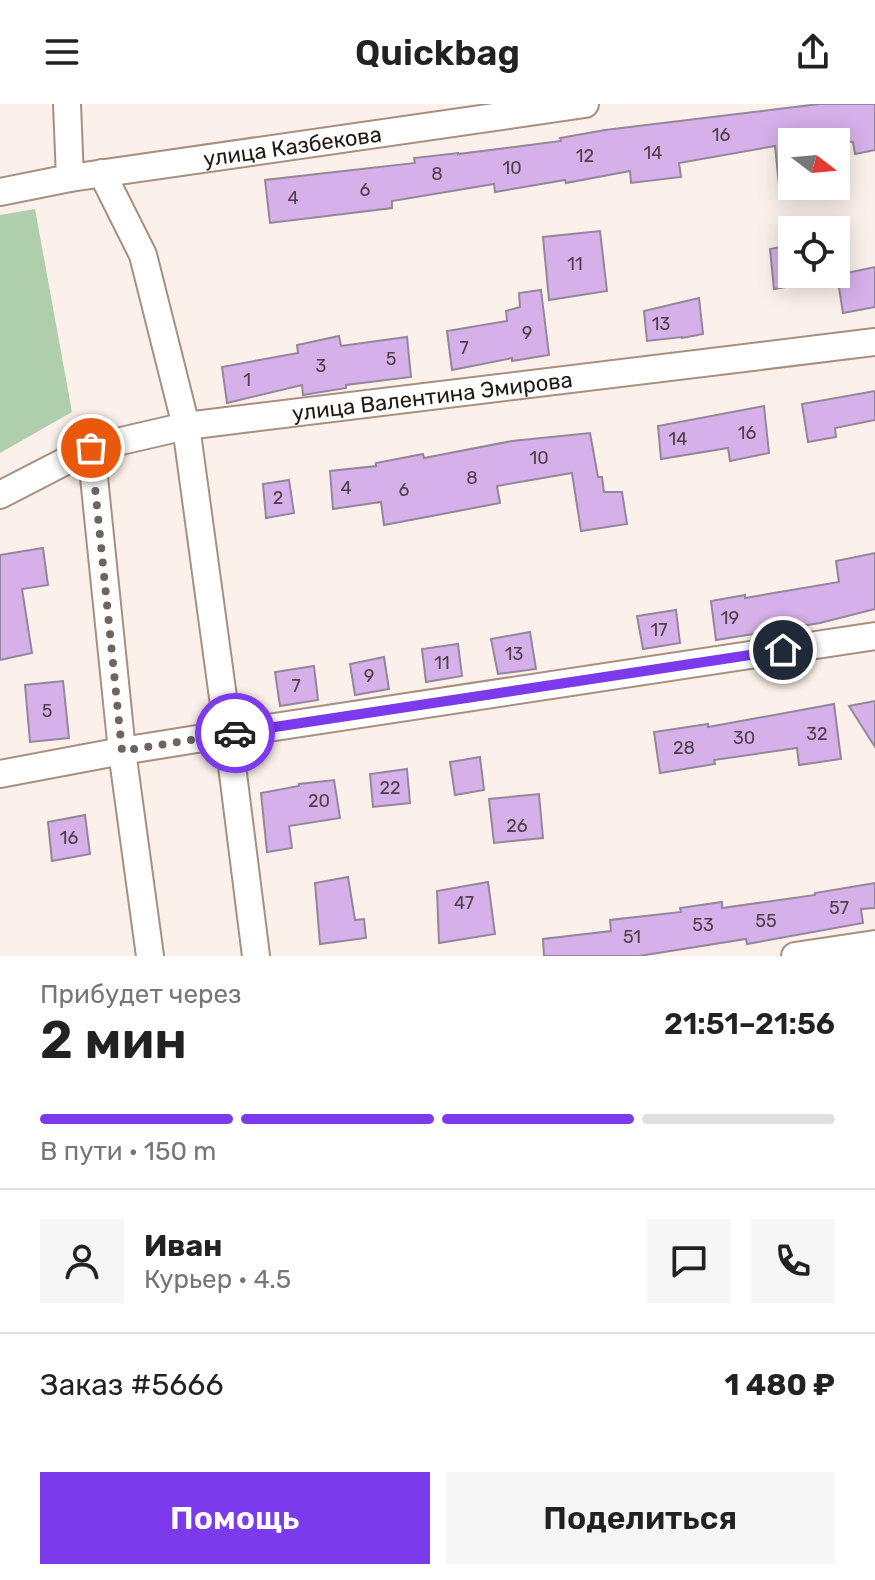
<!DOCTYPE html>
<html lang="ru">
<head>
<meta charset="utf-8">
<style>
  body { margin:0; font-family:Rubik,sans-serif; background:#f6f6f6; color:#222; height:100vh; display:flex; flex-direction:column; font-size:30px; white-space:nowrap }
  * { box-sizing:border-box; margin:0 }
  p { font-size:26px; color:#767676 }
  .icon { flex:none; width:44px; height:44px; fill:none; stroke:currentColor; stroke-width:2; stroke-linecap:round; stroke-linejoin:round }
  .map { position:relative; height:852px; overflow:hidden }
  .details { display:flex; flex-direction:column; background:#fff; flex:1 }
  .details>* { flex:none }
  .needle { width:52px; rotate:106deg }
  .tools { position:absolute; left:778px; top:24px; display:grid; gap:16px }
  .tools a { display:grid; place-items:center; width:72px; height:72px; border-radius:0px; background:#fff; box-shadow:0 4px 20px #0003; font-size:40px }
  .pin { position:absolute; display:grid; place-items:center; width:68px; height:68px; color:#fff; margin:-34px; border:4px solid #fff; border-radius:50%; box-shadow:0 2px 8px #0007 }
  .courier { position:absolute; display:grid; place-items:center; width:80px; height:80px; margin:-40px; border:6px solid #7c3aed; border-radius:50%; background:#fff; color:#222; box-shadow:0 2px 10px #0007 }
  .headline em { font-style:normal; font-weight:600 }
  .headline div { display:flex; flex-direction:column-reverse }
  .headline { display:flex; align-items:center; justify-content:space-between; height:136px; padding:0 40px }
  h1 { font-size:52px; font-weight:600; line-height:60px }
  .bar { display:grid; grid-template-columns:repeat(4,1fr); gap:12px 8px; align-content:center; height:96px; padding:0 40px }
  .bar i { height:10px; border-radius:6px; background:#e0e0e0 }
  .bar .on { background:#7c3aed }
  .bar p { grid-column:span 4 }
  .line { display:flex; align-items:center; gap:20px; padding:0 40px; border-top:2px solid #e0e0e0 }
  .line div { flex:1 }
  .round { display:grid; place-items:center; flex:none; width:84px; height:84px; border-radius:0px; background:#f6f6f6 }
  .primary-button { display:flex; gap:16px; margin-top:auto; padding:16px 40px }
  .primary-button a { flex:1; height:92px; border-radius:0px; background:#7c3aed; color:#fff; font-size:32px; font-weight:600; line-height:92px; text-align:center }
  .primary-button a+a { background:#f6f6f6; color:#222 }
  header { display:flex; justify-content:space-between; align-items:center; height:104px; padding:0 40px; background:#fff; font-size:36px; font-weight:600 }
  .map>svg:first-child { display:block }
</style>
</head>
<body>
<header><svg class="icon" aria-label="menu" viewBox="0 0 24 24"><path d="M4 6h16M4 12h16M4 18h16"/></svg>Quickbag<svg class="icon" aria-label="share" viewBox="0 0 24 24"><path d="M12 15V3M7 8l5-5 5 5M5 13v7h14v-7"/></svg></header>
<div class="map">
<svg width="875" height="852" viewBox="0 0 875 852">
  <rect width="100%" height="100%" fill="#fcf1ea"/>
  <path fill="#afceab" d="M35 105 72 308 0 349V111Z"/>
  <g fill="#d6b0e9" stroke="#94869c" stroke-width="2">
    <path d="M819 0H875V46L855 50 853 38H792V81H779L775 42 679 59 681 73 631 79 630 67 566 79 565 76 495 88 494 80 392 97V104L270 119 265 76 415 59 414 54 458 49V50L561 37 560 34 605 26Z"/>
    <path d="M600 127 607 187 549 196 543 133Z"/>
    <path d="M792 141V182L774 185 770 145Z"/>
    <path d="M875 163V203L843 209 837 171Z"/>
    <path d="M541 186 549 251 512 257V254L452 266 447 227 507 217 506 207 520 203 519 189Z"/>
    <path d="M699 194 703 230 682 234V233L647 237 644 207Z"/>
    <path d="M339 232 341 242 407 233 411 273 346 281V284L303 291 302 281 227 299 222 263 298 249 297 241Z"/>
    <path d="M875 287V316L835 324 836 333 808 338 802 300Z"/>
    <path d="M764 302 769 349 730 357 728 344 661 355 658 322Z"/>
    <path d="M590 329 598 373H602L604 388H622L627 420 581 427 572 369 497 382 500 399 384 421 381 398 333 405 330 367 376 362V359L423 350 424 354 512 337Z"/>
    <path d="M289 376 294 409 266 414 263 380Z"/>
    <path d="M43 444 48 481 22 485 32 549 0 556V451Z"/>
    <path d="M875 449V505L820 519 716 536 711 497 745 491V494L839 478 836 457Z"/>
    <path d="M676 506 680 539 643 545 637 512Z"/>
    <path d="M530 528 536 565 498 570 491 535Z"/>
    <path d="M458 540 462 572 426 578 422 545Z"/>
    <path d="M384 553 389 585 355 591 350 560Z"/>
    <path d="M314 562 318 596 280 602 275 568Z"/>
    <path d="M63 577 69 634 30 638 25 581Z"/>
    <path d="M875 597V643L849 602Z"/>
    <path d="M834 600 841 655 799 661 797 644 714 656 715 660 660 669 654 628 708 620V623Z"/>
    <path d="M480 653 484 686 455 691 450 658Z"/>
    <path d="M407 665 410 699 373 703 370 670Z"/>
    <path d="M334 676 340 714 289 722 292 744 267 748 261 689 299 682V680Z"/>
    <path d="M539 690 543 734 494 739 489 695Z"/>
    <path d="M85 711 90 750 52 757 48 718Z"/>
    <path d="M348 773 355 816 364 815 366 834 320 840 315 779Z"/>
    <path d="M488 778 495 830 439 839 437 787Z"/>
    <path d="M875 779V804L861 805 863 819 747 840 746 835 639 852H544L543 835 611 827 610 816 681 808 680 804 722 798V804L815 791V789Z"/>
  </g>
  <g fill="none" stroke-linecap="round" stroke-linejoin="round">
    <defs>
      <g id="minor">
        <path d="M67 0 70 74"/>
        <path d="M102 69 143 151 186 322 228 630 256 852"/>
        <path id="s1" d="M0 88 70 74 585 0"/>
        <path d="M91 344 122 647 150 852"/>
        <path id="s2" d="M0 391 91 344 186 322 875 238"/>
        <path d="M0 670 122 647 228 630 875 532"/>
        <path d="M795 852 875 840"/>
      </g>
    </defs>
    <use href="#minor" stroke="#a88f80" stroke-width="30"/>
    <use href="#minor" stroke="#fff" stroke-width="26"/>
  </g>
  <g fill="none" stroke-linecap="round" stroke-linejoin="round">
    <path stroke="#6e655e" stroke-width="8" stroke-dasharray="0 14.4" d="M91 344 122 647 235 629"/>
    <path stroke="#7c3aed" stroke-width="10" d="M235 629 783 546"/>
  </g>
  <g text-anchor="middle" stroke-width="6" stroke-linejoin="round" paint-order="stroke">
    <g font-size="18" fill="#4f3f48">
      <text x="721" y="37">16</text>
      <text x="653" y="55">14</text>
      <text x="585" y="58">12</text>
      <text x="512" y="70">10</text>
      <text x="437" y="76">8</text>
      <text x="365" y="92">6</text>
      <text x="293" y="100">4</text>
      <text x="575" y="166">11</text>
      <text x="661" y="226">13</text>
      <text x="527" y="235">9</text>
      <text x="464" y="250">7</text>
      <text x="391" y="261">5</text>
      <text x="321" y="268">3</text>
      <text x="247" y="282">1</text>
      <text x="747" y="335">16</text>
      <text x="678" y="341">14</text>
      <text x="539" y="360">10</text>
      <text x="472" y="380">8</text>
      <text x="346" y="390">4</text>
      <text x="404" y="392">6</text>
      <text x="278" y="400">2</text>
      <text x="730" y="520">19</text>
      <text x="659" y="532">17</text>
      <text x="514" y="556">13</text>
      <text x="442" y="565">11</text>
      <text x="369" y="578">9</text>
      <text x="296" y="588">7</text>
      <text x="47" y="613">5</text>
      <text x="817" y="636">32</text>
      <text x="744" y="640">30</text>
      <text x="684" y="650">28</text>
      <text x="390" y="690">22</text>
      <text x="319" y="703">20</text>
      <text x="517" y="728">26</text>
      <text x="69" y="740">16</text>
      <text x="464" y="805">47</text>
      <text x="839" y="810">57</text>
      <text x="766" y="823">55</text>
      <text x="703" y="827">53</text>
      <text x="632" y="839">51</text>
    </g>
    <g font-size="22" fill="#221913" stroke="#fff">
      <text dy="8" stroke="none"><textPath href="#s1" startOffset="296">улица Казбекова</textPath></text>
      <text dy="8" stroke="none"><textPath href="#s2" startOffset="448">улица Валентина Эмирова</textPath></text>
    </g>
  </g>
</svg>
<div class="tools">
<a><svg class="needle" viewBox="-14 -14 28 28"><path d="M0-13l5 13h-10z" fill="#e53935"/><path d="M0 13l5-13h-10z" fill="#767676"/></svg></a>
<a><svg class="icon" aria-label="locate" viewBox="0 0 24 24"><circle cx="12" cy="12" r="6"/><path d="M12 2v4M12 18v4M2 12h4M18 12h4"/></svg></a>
</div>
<div class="pin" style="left:91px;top:344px;background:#ea580c"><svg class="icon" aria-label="bag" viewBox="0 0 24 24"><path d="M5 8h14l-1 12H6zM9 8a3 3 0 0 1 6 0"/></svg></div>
<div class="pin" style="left:783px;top:546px;background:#1f2937"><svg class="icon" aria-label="home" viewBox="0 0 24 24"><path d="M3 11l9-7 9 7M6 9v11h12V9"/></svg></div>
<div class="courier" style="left:235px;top:629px"><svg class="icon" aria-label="car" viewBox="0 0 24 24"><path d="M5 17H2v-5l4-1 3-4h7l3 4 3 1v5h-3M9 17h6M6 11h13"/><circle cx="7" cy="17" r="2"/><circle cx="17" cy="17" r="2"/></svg></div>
</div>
<section class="details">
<div class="headline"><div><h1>2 мин</h1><p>Прибудет через</p></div><em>21:51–21:56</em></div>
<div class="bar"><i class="on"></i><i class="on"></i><i class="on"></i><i></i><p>В пути · 150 m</p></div>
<div class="line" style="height:144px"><a class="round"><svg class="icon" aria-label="person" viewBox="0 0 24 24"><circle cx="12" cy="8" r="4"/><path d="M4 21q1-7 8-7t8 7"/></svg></a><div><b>Иван</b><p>Курьер · 4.5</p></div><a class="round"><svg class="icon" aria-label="chat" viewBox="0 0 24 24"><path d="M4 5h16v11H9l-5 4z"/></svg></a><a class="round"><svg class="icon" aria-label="phone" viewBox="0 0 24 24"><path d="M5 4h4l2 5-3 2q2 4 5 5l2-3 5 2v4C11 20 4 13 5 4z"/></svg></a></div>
<div class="line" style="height:104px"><div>Заказ #5666</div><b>1 480 ₽</b></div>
<div class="primary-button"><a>Помощь</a><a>Поделиться</a></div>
</section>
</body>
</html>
